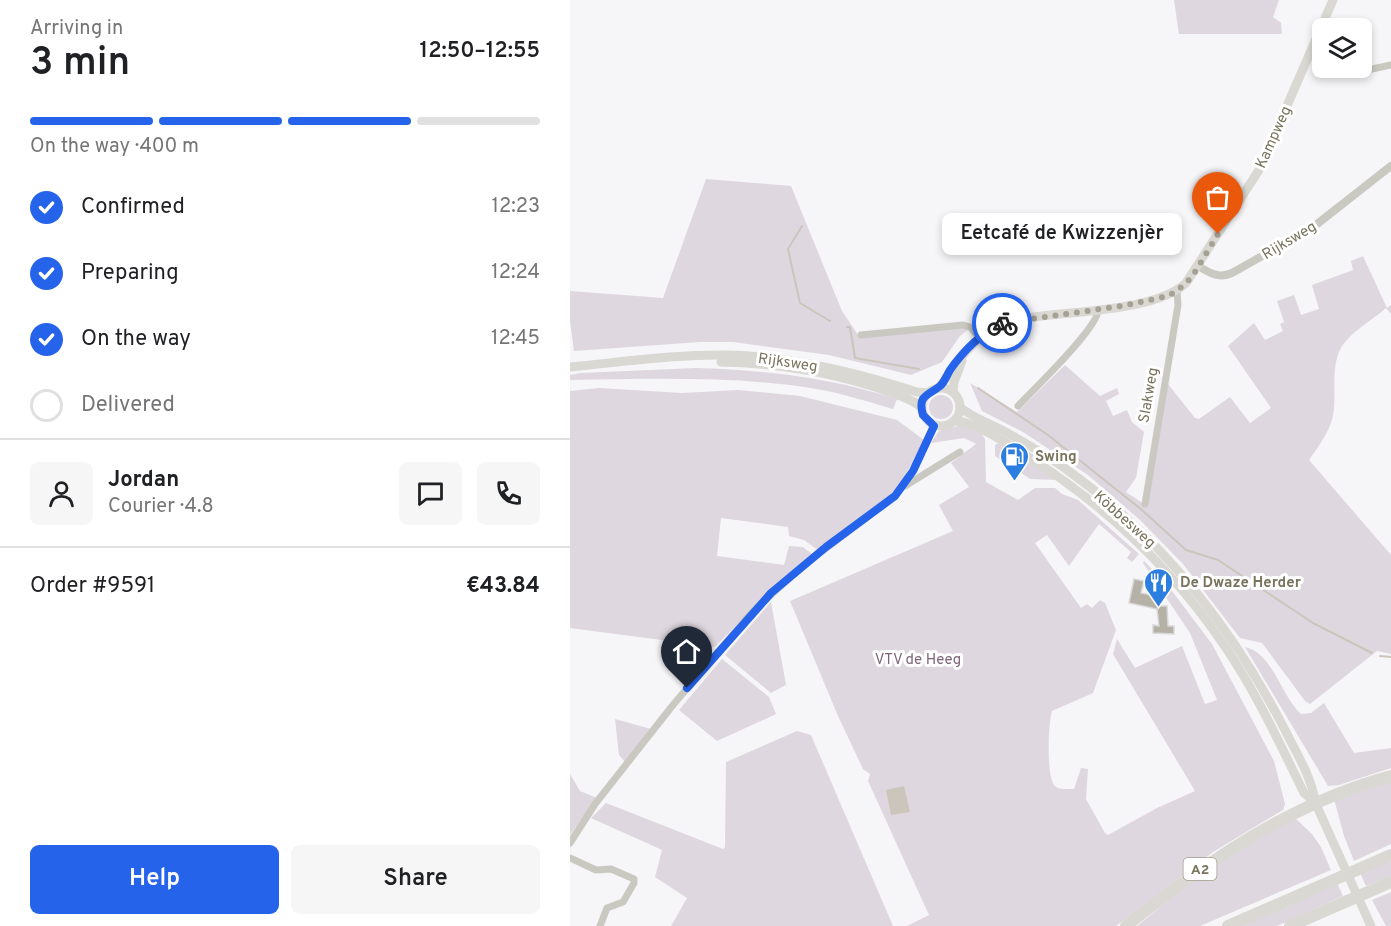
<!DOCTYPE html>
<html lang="en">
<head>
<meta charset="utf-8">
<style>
  body { margin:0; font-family:Overpass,sans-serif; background:#f6f6f6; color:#202124; height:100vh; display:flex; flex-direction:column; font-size:22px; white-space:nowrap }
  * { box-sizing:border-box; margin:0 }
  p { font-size:20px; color:#757577 }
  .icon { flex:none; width:33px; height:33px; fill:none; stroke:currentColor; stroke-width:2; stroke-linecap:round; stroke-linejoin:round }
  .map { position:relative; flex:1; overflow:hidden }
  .details { display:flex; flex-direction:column; background:#fff; width:570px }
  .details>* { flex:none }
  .tools { position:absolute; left:742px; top:18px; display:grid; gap:12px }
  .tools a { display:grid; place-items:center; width:60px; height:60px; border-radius:9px; background:#fff; box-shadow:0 3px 9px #0003; font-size:30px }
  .pin { position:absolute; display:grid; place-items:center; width:51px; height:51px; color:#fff; margin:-62px -26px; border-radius:50% 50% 50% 0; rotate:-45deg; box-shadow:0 0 6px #0007 }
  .pin .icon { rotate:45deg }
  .courier { position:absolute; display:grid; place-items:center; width:60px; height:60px; margin:-30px; border:4px solid #2563eb; border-radius:50%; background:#fff; color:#222; box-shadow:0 2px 8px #0007 }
  .bubble { position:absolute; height:42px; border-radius:9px; background:#fff; box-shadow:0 3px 9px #0003; font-size:20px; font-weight:600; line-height:42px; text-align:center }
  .head em { font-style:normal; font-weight:600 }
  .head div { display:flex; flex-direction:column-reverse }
  .head { display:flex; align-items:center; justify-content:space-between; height:102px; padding:0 30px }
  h1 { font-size:39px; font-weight:600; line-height:45px }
  .bar { display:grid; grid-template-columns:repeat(4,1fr); gap:9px 6px; align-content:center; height:72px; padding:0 30px }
  .bar i { height:8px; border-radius:4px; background:#e0e0e0 }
  .bar .on { background:#2563eb }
  .bar p { grid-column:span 4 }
  .line { display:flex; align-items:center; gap:15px; padding:0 30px; border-top:2px solid #e0e0e0 }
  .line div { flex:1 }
  .round { display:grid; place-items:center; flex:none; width:63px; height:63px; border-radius:9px; background:#f6f6f6 }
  ol { padding:0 30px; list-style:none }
  li { display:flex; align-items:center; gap:18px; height:66px }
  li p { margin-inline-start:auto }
  li .icon { padding:6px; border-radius:50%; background:#2563eb; color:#fff; stroke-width:4 }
  li:last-child { color:#757577 }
  li i { width:33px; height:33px; border:3px solid #e0e0e0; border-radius:50% }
  .button { display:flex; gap:12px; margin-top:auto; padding:12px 30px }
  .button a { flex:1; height:69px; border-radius:9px; background:#2563eb; color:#fff; font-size:24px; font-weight:600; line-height:69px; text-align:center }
  .button a+a { background:#f6f6f6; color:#202124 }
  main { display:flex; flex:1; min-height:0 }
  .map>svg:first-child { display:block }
</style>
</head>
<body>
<main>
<section class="details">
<div class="head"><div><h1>3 min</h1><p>Arriving in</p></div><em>12:50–12:55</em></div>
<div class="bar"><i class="on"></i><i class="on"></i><i class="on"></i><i></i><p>On the way · 400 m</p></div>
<ol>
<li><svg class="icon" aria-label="check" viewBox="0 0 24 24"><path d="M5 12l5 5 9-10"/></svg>Confirmed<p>12:23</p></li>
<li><svg class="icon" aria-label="check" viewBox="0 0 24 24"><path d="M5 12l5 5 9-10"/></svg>Preparing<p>12:24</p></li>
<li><svg class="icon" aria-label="check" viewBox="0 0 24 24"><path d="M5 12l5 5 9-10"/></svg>On the way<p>12:45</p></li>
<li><i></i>Delivered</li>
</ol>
<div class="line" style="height:108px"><a class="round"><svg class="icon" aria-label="person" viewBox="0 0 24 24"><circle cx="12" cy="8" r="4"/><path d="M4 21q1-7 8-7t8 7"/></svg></a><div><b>Jordan</b><p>Courier · 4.8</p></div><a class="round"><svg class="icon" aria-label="chat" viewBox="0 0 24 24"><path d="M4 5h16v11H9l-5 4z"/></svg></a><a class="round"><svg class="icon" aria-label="phone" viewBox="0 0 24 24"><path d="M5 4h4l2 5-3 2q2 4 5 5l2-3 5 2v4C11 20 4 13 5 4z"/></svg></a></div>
<div class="line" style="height:78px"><div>Order #9591</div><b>€43.84</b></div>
<div class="button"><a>Help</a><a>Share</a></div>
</section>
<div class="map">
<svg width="821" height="926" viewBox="0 0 821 926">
  <rect width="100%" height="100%" fill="#f6f5f8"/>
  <g fill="#dfd7df">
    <path d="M604 0H709L703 17 711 23 712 34H609Z"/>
    <path d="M136 179 221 186 272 311 290 338 390 328 399 329 390 336 372 362 341 375 259 355 163 342H130L4 351 0 321V291L93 298Z"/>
    <path d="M793 256 817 308 821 305V314L816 308C803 320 780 332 771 348 760 368 767 394 763 416 759 433 748 447 739 460L821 555V654L807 651 740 704 735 701 692 643 670 638 613 564 570 520 518 475 453 432 412 411 400 383 447 412 495 365 530 396 547 388 549 394 536 401 543 416 557 410 562 422 574 432 566 478 556 492 577 506 598 384 625 418 629 419 660 397 680 423 701 408 658 346 684 323 695 340 713 331 710 324 714 322 707 301 724 295 731 315 749 309 742 285 783 270 781 261Z"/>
    <path d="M126 368C195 370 262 378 327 399L323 409C293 400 264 391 234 387 161 376 74 379 0 380V375L11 373Z"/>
    <path d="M29 388 112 393 168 390 230 396 327 420 354 440 330 485 314 501 248 550 234 540 219 536 218 527 151 518 147 556 214 565 219 546 233 547 242 554 208 582 145 647 0 628V391Z"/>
    <circle cx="371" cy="407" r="12"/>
    <path d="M391 425 412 434 415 439 416 482 448 500 465 488H485L492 494 508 500 569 554 562 562 557 558 561 552 529 524 499 566 477 535 465 543 511 608 517 604 522 608 530 600 535 603 546 630 523 693 482 711C478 724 476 777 485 786 489 790 498 789 504 789L511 768 518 769 516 799 535 833 538 835 587 808 625 791 543 654 547 639 565 668 612 646 635 704 647 700 620 633 573 563 574 561 596 583 642 644 704 761 715 804 713 810 643 852 546 926H337L359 915 298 781 300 774 293 769 268 716 220 601 383 531 369 505 399 487 381 463 406 444 394 438 361 443 369 431Z"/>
    <path d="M429 443 487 480 460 479 425 456V445Z"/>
    <path d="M201 602 216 685 201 693 155 655Z"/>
    <path d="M675 647C703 653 711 696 731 714L741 713 754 703 784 753 821 748V768L769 785 758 786Z"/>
    <path d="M152 659 199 697 206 714 147 741 109 710Z"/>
    <path d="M45 719 81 729 55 762 49 755Z"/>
    <path d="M227 731 241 735 323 926H101L117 898 85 877 92 850 21 818 36 803 153 849 155 847 156 762Z"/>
    <path d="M0 774 10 791 27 798 0 835Z"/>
    <path d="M821 779V844L784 861 774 836 764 799Z"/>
    <path d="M724 817 742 834 751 847 761 870 630 926H567L624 879Z"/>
    <path d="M821 861V876L796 886 790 873Z"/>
    <path d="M767 883 773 896 707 926H665Z"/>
    <path d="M821 892V926H816L802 900Z"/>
  </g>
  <path fill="#cbc5bc" d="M334 786 340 812 321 815 316 790Z"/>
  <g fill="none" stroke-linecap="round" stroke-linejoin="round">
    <g stroke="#cbc5bc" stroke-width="2">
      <path d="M232 226 218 249 230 303 260 321"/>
      <path d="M277 327H280L285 358 349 369"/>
      <path d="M408 388 478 435 572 510"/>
      <path d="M573 511 616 550 648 560 743 623 802 653"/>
      <path d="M810 656 821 657"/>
    </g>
  </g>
  <g fill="#b5b1a6" stroke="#d8d8da" stroke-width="1.5">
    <path d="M564 579 574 581 571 593 591 597 589 606H597L598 626H604V634L583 633V625L589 626 587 609 559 603Z"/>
    <path d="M101 644 124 647 123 655H118L117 665 104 664 105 653H100Z"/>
  </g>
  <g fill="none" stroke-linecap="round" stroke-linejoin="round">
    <g stroke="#c9c8c1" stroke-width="7">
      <path d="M739 53 753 59"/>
      <path d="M775 68 793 71 821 65"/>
      <path d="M291 335 393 325 400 327 409 337"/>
      <path d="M448 406C463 390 529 327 528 310"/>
      <path d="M335 486 390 452"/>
      <path d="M575 504 608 305 607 291"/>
      <path d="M0 843 25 804 103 705 182 612 234 565 325 496 343 471 364 426"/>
      <path d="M0 858 26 870 41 869 64 879V883L53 902 37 908 30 926"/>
    </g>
    <path stroke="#c9c8c1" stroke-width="8" d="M628 266C640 273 648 279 662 273L742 228 821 166"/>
    <g stroke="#d9d8d2" stroke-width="9">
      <path d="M151 362C206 363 261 372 314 390 327 395 341 398 351 407"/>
      <path d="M0 367C53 362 106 354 159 355 224 357 286 372 347 392L357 393"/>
      <circle cx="371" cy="407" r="19"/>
      <path d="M369 388C388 360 404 337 434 322 481 310 582 315 616 283L689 170 763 0"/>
      <path d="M383 392 384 382 392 361"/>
      <path d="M390 407C401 417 417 422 430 429 452 441 475 454 496 469 591 537 663 628 716 732 727 754 742 778 745 802L801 926"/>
      <path d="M384 421C402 420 438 444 454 454 534 504 603 569 656 648 687 694 710 744 734 793L745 802"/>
    </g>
    <g stroke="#d9d8d2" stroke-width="12">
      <path d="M556 926C636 862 721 803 821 776"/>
      <path d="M658 926 821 855"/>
      <path d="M720 926 821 882"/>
    </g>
  </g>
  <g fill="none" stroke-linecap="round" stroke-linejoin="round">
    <path stroke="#a5a194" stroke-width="6" stroke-dasharray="0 10.8" d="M432 323 552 306 598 296 607 291 622 277 648 234"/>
    <path stroke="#2563eb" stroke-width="8" d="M117 688 201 593 256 547 325 496 343 471 364 426 353 415C347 395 358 396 370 386 374 383 377 375 380 370 394 350 410 334 432 323"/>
  </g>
  <defs>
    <symbol id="fuel-pin" viewBox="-11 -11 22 30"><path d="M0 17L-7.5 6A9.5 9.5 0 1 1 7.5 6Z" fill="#2c7ee1" stroke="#fff"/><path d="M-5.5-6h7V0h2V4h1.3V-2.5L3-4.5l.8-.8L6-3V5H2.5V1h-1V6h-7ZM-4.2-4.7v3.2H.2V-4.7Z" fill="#fff"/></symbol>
    <symbol id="restaurant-pin" viewBox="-11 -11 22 30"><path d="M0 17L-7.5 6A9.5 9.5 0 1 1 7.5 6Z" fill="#2c7ee1" stroke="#fff"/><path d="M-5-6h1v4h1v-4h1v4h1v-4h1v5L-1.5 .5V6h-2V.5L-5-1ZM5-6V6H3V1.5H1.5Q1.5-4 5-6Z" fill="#fff"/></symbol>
  </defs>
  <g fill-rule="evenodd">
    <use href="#fuel-pin" x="428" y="440" width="33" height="45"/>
    <use href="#restaurant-pin" x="572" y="566" width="33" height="45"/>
  </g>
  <g text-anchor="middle" stroke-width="6" stroke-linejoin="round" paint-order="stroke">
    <rect fill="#fff" stroke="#a29e8e" stroke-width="1.5" x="613.5" y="858" width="33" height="22" rx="4.5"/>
    <g font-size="14" font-weight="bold" fill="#7a745e">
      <text x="630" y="874">A2</text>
    </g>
    <g font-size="15" fill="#7a745e" stroke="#fff">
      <text transform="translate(703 137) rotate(-66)" y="5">Kampweg</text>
      <text transform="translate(719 240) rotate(-31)" y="5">Rijksweg</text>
      <text transform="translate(218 362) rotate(8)" y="5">Rijksweg</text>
      <text transform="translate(578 395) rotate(-80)" y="5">Slakweg</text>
      <text transform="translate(555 519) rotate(42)" y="5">Köbbesweg</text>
    </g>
    <g font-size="15" font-weight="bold" fill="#7a745e" stroke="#fff" text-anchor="start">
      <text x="465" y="461">Swing</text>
      <text x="610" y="587">De Dwaze Herder</text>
    </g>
    <g font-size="15" fill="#7d667b" stroke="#fff">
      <text x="348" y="664">VTV de Heeg</text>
    </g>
  </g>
</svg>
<div class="tools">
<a><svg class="icon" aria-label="layers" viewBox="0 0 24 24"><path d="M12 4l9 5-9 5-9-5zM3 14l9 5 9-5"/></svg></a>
</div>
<div class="pin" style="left:648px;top:234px;background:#ea580c"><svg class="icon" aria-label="bag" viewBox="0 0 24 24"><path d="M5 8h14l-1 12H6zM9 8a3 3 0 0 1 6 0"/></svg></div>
<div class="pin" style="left:117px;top:688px;background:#1f2937"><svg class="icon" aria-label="home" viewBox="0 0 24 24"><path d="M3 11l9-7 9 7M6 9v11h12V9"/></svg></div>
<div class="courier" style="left:432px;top:323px"><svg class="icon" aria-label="bike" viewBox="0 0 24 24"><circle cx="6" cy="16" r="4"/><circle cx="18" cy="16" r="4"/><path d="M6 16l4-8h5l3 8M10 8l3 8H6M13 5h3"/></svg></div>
<div class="bubble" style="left:372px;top:213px;width:240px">Eetcafé de Kwizzenjèr</div>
</div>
</main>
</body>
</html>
